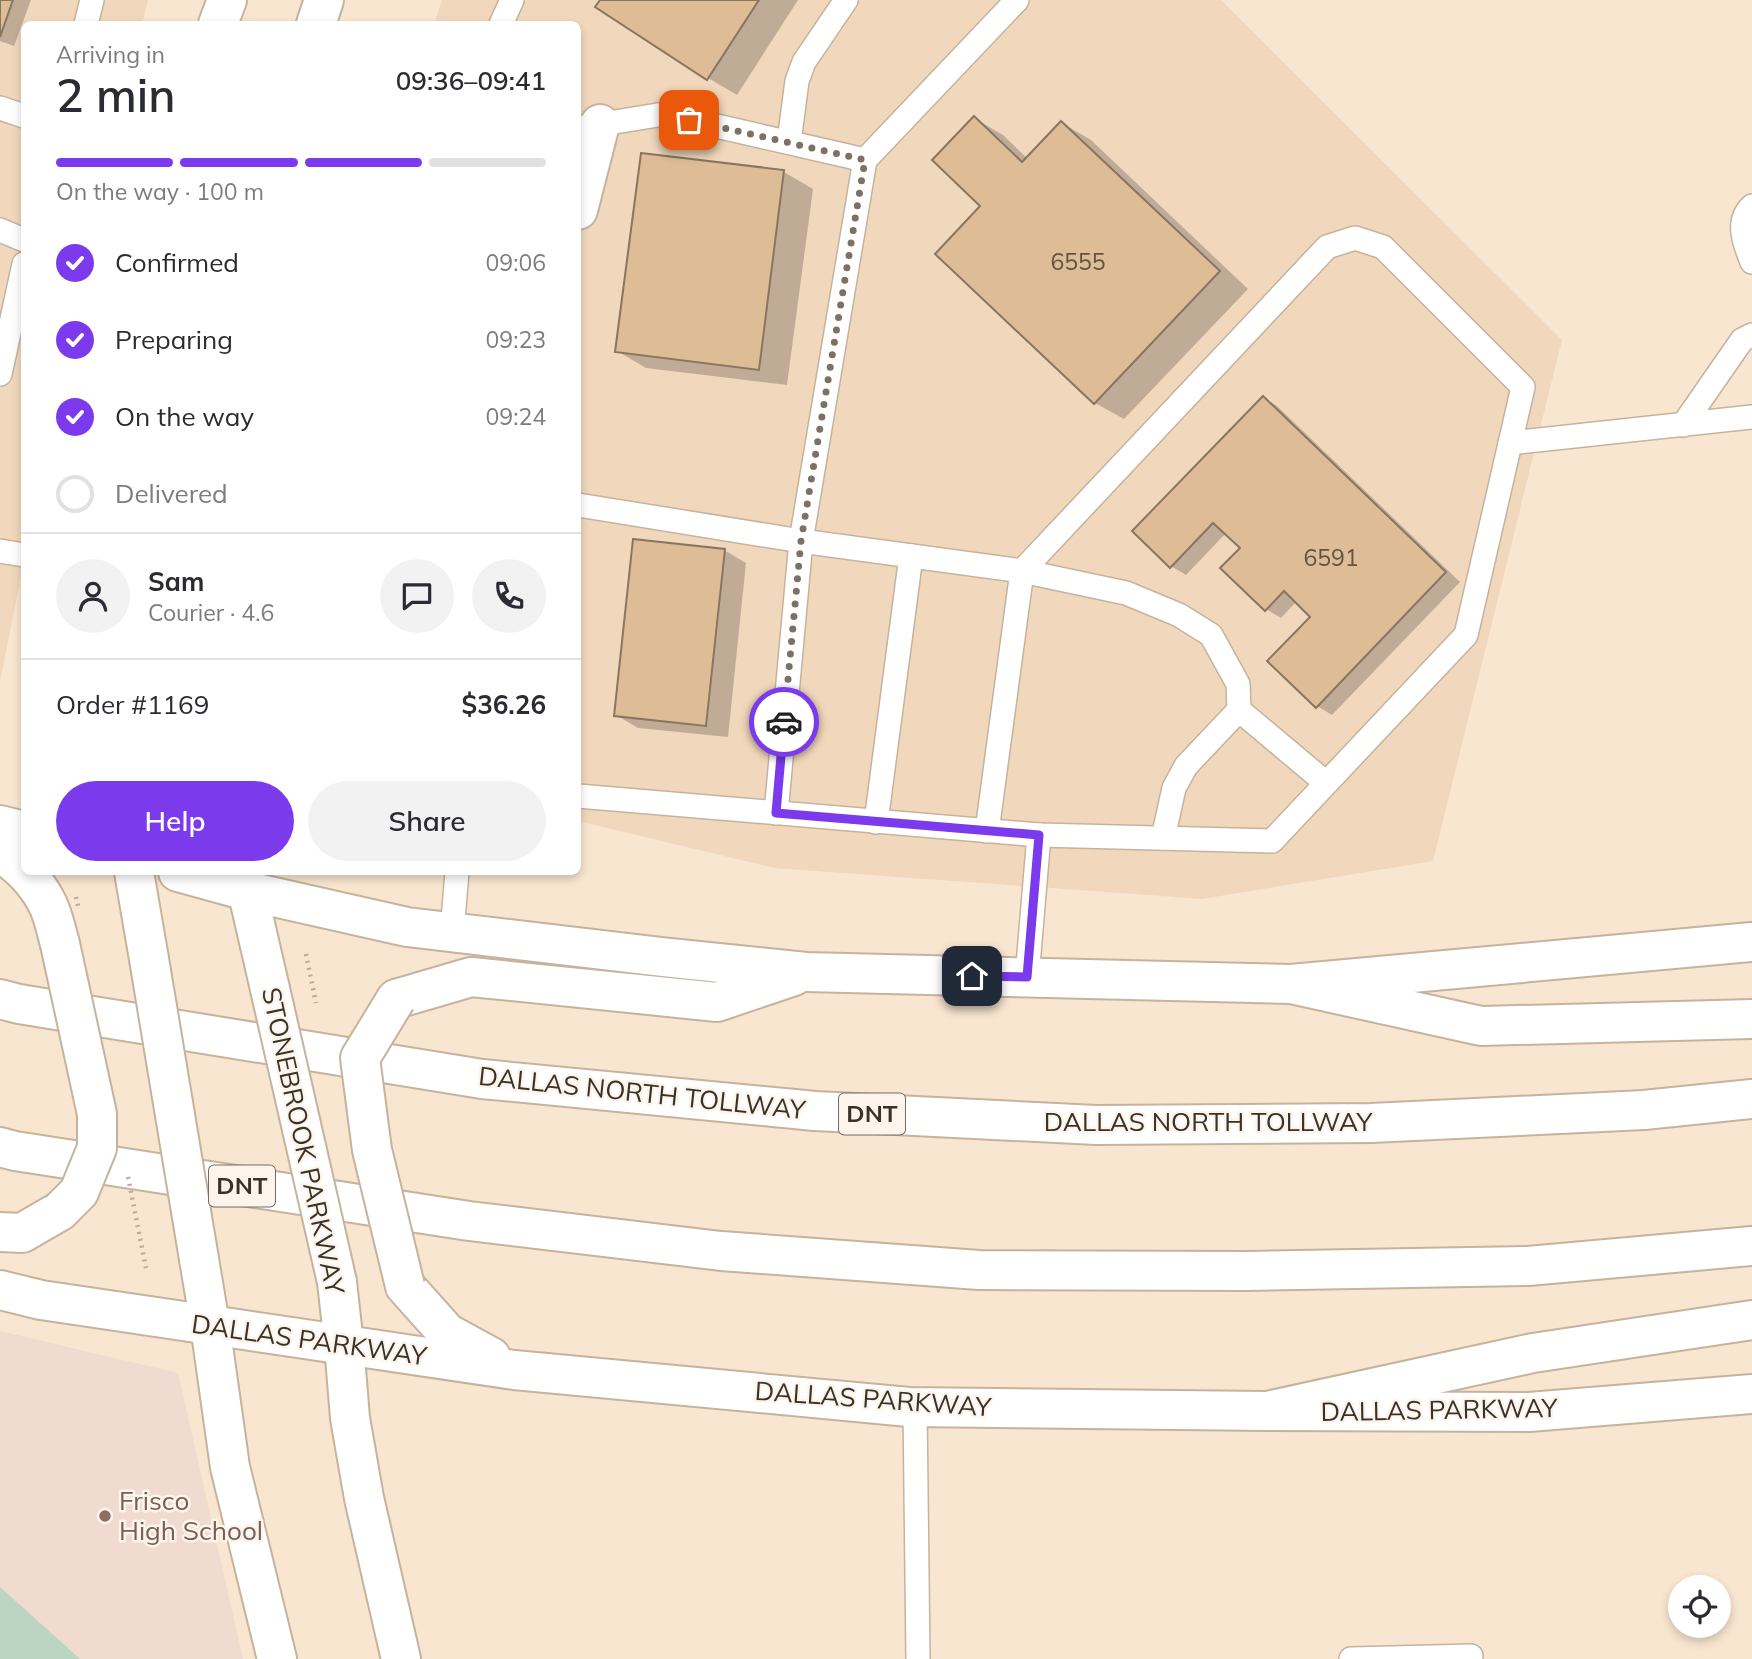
<!DOCTYPE html>
<html lang="en">
<head>
<meta charset="utf-8">
<style>
  body { margin:0; font-family:Mulish,sans-serif; background:#f2f2f3; color:#2b2b33; height:100vh; display:flex; flex-direction:column; font-size:26px; white-space:nowrap }
  * { box-sizing:border-box; margin:0 }
  p { font-size:23px; color:#7c7c81 }
  .icon { flex:none; width:38px; height:38px; fill:none; stroke:currentColor; stroke-width:2; stroke-linecap:round; stroke-linejoin:round }
  .map { position:relative; flex:1; overflow:hidden }
  .sheet { position:absolute; left:21px; top:21px; width:560px; height:854px; display:flex; flex-direction:column; background:#fff; border-radius:10px; box-shadow:0 4px 10px #0003 }
  .sheet>* { flex:none }
  .buttons { position:absolute; left:1668px; top:1575px; display:grid; gap:14px }
  .buttons a { display:grid; place-items:center; width:63px; height:63px; border-radius:50%; background:#fff; box-shadow:0 4px 10px #0003; font-size:35px }
  .pin { position:absolute; display:grid; place-items:center; width:60px; height:60px; color:#fff; margin:-30px; border-radius:14px; box-shadow:0 4px 10px #0006 }
  .courier { position:absolute; display:grid; place-items:center; width:70px; height:70px; margin:-35px; border:5px solid #7c3aed; border-radius:50%; background:#fff; color:#222; box-shadow:0 2px 9px #0007 }
  .overview em { font-style:normal; font-weight:600 }
  .overview div { display:flex; flex-direction:column-reverse }
  .overview { display:flex; align-items:center; justify-content:space-between; height:119px; padding:0 35px }
  h1 { font-size:46px; font-weight:600; line-height:52px }
  .bar { display:grid; grid-template-columns:repeat(4,1fr); gap:10px 7px; align-content:center; height:84px; padding:0 35px }
  .bar i { height:9px; border-radius:5px; background:#e1e1e2 }
  .bar .selected { background:#7c3aed }
  .bar p { grid-column:span 4 }
  .line { display:flex; align-items:center; gap:18px; padding:0 35px; border-top:2px solid #e1e1e2 }
  .line div { flex:1 }
  .round { display:grid; place-items:center; flex:none; width:74px; height:74px; border-radius:37px; background:#f2f2f3 }
  ol { padding:0 35px; list-style:none }
  li { display:flex; align-items:center; gap:21px; height:77px }
  li p { margin-inline-start:auto }
  li .icon { padding:7px; border-radius:50%; background:#7c3aed; color:#fff; stroke-width:4 }
  li:last-child { color:#7c7c81 }
  li i { width:38px; height:38px; border:4px solid #e1e1e2; border-radius:50% }
  .button { display:flex; gap:14px; margin-top:auto; padding:14px 35px }
  .button a { flex:1; height:80px; border-radius:42px; background:#7c3aed; color:#fff; font-size:28px; font-weight:600; line-height:80px; text-align:center }
  .button a+a { background:#f2f2f3; color:#2b2b33 }
  .map>svg:first-child { display:block }
</style>
</head>
<body>
<div class="map">
<svg width="1752" height="1659" viewBox="0 0 1752 1659">
  <rect width="100%" height="100%" fill="#f9e6d0"/>
  <g fill="#f1d8bc">
    <path d="M0 0H148L142 24H24V562L0 681Z"/>
    <path d="M442 0H1221L1562 340 1433 861 1202 899 774 868 578 821V24H434Z"/>
  </g>
  <path fill="#f1dacf" d="M0 1331 178 1373 243 1659H0Z"/>
  <path fill="#bad5c1" d="M0 1587 80 1659H0Z"/>
  <g fill="#0003">
    <path d="M0 0H31L14 46 0 41Z"/>
    <path d="M602 0H798L737 95 708 78Z"/>
    <path d="M974 118 1003 135 1028 159 1062 123 1091 140 1248 289 1124 419 1095 403 937 254 983 206Z"/>
    <path d="M784 172 813 189 787 385 646 368 617 351Z"/>
    <path d="M1263 398 1277 406 1460 582 1332 715 1317 706 1313 617 1297 601 1281 618 1266 609 1242 548 1226 533 1186 575 1171 566Z"/>
    <path d="M724 550 746 563 728 737 638 728 616 715Z"/>
  </g>
  <g fill="#debc95" stroke="#877662" stroke-width="2">
    <path d="M0 0H13L0 37Z"/>
    <path d="M600 0H759L707 80 595 7Z"/>
    <path d="M974 116 1022 162 1061 121 1220 271 1094 404 935 254 980 206 932 160Z"/>
    <path d="M641 153 784 170 759 370 615 352Z"/>
    <path d="M1263 396 1446 572 1316 708 1267 661 1310 617 1284 591 1265 611 1220 568 1240 548 1213 523 1170 568 1132 531Z"/>
    <path d="M633 539 725 549 706 726 614 716Z"/>
  </g>
  <g fill="none" stroke-linecap="round" stroke-linejoin="round">
    <defs>
      <g id="lane">
        <path d="M86 24 92 0"/>
        <path d="M501 24 512 0"/>
        <path d="M0 108 24 116"/>
        <path d="M578 128 664 114 865 160"/>
        <path d="M789 142 797 81 804 62 846 0"/>
        <path d="M1752 206C1735 222 1745 244 1752 262"/>
        <path d="M0 230 24 240"/>
        <path d="M0 374 24 264"/>
        <path d="M1683 425 1742 340 1752 335"/>
        <path d="M1510 443 1752 417"/>
        <path d="M578 505 801 541 1022 571 1327 247 1355 238 1383 247 1523 387 1466 635 1272 841 1039 835"/>
        <path d="M0 551 24 555"/>
        <path d="M578 796 1039 835 1027 977"/>
        <path d="M776 813 801 541 865 160 1017 0"/>
        <path d="M876 822 911 556"/>
        <path d="M987 831 1022 571 1126 593 1179 615 1211 635 1238 684 1239 710 1326 783"/>
        <path d="M1163 838 1174 788 1186 766 1239 710"/>
        <path d="M452 932 457 872"/>
        <path d="M915 1406 918 1659"/>
        <path d="M1351 1659 1471 1656"/>
      </g>
      <path id="street" d="M578 210 600 124"/>
      <g id="secondary">
        <path d="M218 24 227 0"/>
        <path d="M316 24 324 0"/>
        <path d="M0 825 24 831"/>
        <path d="M0 853C19 864 36 882 46 901 53 913 56 930 60 944"/>
        <path d="M134 872 149 959"/>
        <path d="M178 872 247 891 407 927 662 957 806 972 1291 984 1752 942"/>
        <path d="M243 872 270 989"/>
        <path d="M396 999 471 977 717 1002 794 976"/>
        <path d="M0 1232 22 1233 60 1211"/>
        <path d="M199 1259 210 1325 230 1467 277 1659"/>
        <path d="M337 1282 344 1345 350 1418 364 1498 401 1659"/>
        <path d="M405 1286 447 1333 491 1357"/>
        <path d="M0 1290 41 1300 514 1370 909 1407 1267 1411 1529 1412 1752 1394"/>
      </g>
      <g id="highway">
        <path d="M1291 984 1481 1026 1752 1019"/>
        <path d="M0 999 19 1004 482 1079 815 1111 1096 1125 1371 1123 1644 1110 1752 1099"/>
        <path d="M0 1147 15 1151 469 1221 721 1251 979 1270 1249 1271 1528 1266 1752 1246"/>
        <path d="M1267 1411 1533 1353 1752 1320"/>
      </g>
    </defs>
    <use href="#lane" stroke="#c5b39e" stroke-width="26"/>
    <use href="#street" stroke="#c5b39e" stroke-width="42"/>
    <use href="#secondary" stroke="#c5b39e" stroke-width="42"/>
    <use href="#highway" stroke="#c5b39e" stroke-width="42"/>
    <use href="#lane" stroke="#fff" stroke-width="23"/>
    <use href="#street" stroke="#fff" stroke-width="38"/>
    <use href="#secondary" stroke="#fff" stroke-width="38"/>
    <use href="#highway" stroke="#fff" stroke-width="38"/>
    <defs>
      <g id="secondary-bridge">
        <path d="M149 959 199 1259"/>
        <path d="M270 989 337 1282"/>
        <path d="M396 999 360 1058 372 1150 405 1286"/>
        <path d="M60 1211 79 1192 97 1148V1114L60 944"/>
      </g>
    </defs>
    <use href="#secondary-bridge" stroke="#c5b39e" stroke-width="42" stroke-linecap="butt"/>
    <g stroke="#bbac9a" stroke-width="4.5" stroke-dasharray="2 5" stroke-linecap="butt">
      <path d="M76 897 79 910"/>
      <path d="M306 954 316 1003"/>
      <path d="M128 1177 146 1268"/>
    </g>
    <use href="#secondary-bridge" stroke="#fff" stroke-width="38"/>
  </g>
  <g fill="none" stroke-linecap="round" stroke-linejoin="round">
    <path stroke="#7c7163" stroke-width="7" stroke-dasharray="0 12.6" d="M689 120 865 160 801 541 784 722"/>
    <path stroke="#7c3aed" stroke-width="9" d="M784 722 776 813 1039 835 1027 977 972 976"/>
  </g>
  <circle fill="#8d6e63" stroke="#fdf5ec" stroke-width="2.5" cx="105" cy="1516" r="7"/>
  <g text-anchor="middle" stroke-width="5" stroke-linejoin="round" paint-order="stroke">
    <g font-size="23" fill="#625444">
      <text x="1078" y="270">6555</text>
      <text x="1331" y="566">6591</text>
    </g>
    <g fill="#fdf5ec" stroke="#746c64" stroke-width="2">
      <rect x="839" y="1093.5" width="66" height="41" rx="5"/>
      <rect x="209" y="1165.5" width="66" height="41" rx="5"/>
    </g>
    <g font-size="24" font-weight="bold" fill="#393229">
      <text x="872" y="1122">DNT</text>
      <text x="242" y="1194">DNT</text>
    </g>
    <g font-size="26" fill="#393229" stroke="#fdf5ec">
      <text transform="translate(642 1093) rotate(6)" y="9">DALLAS NORTH TOLLWAY</text>
      <text x="1208" y="1131">DALLAS NORTH TOLLWAY</text>
      <text transform="translate(303 1141) rotate(78)" y="9">STONEBROOK PARKWAY</text>
      <text transform="translate(309 1340) rotate(8)" y="9">DALLAS PARKWAY</text>
      <text transform="translate(873 1399) rotate(4)" y="9">DALLAS PARKWAY</text>
      <text transform="translate(1439 1410) rotate(-1)" y="9">DALLAS PARKWAY</text>
    </g>
    <g font-size="26" fill="#785e54" stroke="#fdf5ec" text-anchor="start">
      <text x="119" y="1510">Frisco<tspan x="119" dy="30">High School</tspan></text>
    </g>
  </g>
</svg>
<div class="buttons">
<a><svg class="icon" aria-label="locate" viewBox="0 0 24 24"><circle cx="12" cy="12" r="6"/><path d="M12 2v4M12 18v4M2 12h4M18 12h4"/></svg></a>
</div>
<div class="pin" style="left:689px;top:120px;background:#ea580c"><svg class="icon" aria-label="bag" viewBox="0 0 24 24"><path d="M5 8h14l-1 12H6zM9 8a3 3 0 0 1 6 0"/></svg></div>
<div class="pin" style="left:972px;top:976px;background:#1f2937"><svg class="icon" aria-label="home" viewBox="0 0 24 24"><path d="M3 11l9-7 9 7M6 9v11h12V9"/></svg></div>
<div class="courier" style="left:784px;top:722px"><svg class="icon" aria-label="car" viewBox="0 0 24 24"><path d="M5 17H2v-5l4-1 3-4h7l3 4 3 1v5h-3M9 17h6M6 11h13"/><circle cx="7" cy="17" r="2"/><circle cx="17" cy="17" r="2"/></svg></div>
<section class="sheet">
<div class="overview"><div><h1>2 min</h1><p>Arriving in</p></div><em>09:36–09:41</em></div>
<div class="bar"><i class="selected"></i><i class="selected"></i><i class="selected"></i><i></i><p>On the way · 100 m</p></div>
<ol>
<li><svg class="icon" aria-label="check" viewBox="0 0 24 24"><path d="M5 12l5 5 9-10"/></svg>Confirmed<p>09:06</p></li>
<li><svg class="icon" aria-label="check" viewBox="0 0 24 24"><path d="M5 12l5 5 9-10"/></svg>Preparing<p>09:23</p></li>
<li><svg class="icon" aria-label="check" viewBox="0 0 24 24"><path d="M5 12l5 5 9-10"/></svg>On the way<p>09:24</p></li>
<li><i></i>Delivered</li>
</ol>
<div class="line" style="height:126px"><a class="round"><svg class="icon" aria-label="person" viewBox="0 0 24 24"><circle cx="12" cy="8" r="4"/><path d="M4 21q1-7 8-7t8 7"/></svg></a><div><b>Sam</b><p>Courier · 4.6</p></div><a class="round"><svg class="icon" aria-label="chat" viewBox="0 0 24 24"><path d="M4 5h16v11H9l-5 4z"/></svg></a><a class="round"><svg class="icon" aria-label="phone" viewBox="0 0 24 24"><path d="M5 4h4l2 5-3 2q2 4 5 5l2-3 5 2v4C11 20 4 13 5 4z"/></svg></a></div>
<div class="line" style="height:91px"><div>Order #1169</div><b>$36.26</b></div>
<div class="button"><a>Help</a><a>Share</a></div>
</section>
</div>
</body>
</html>
